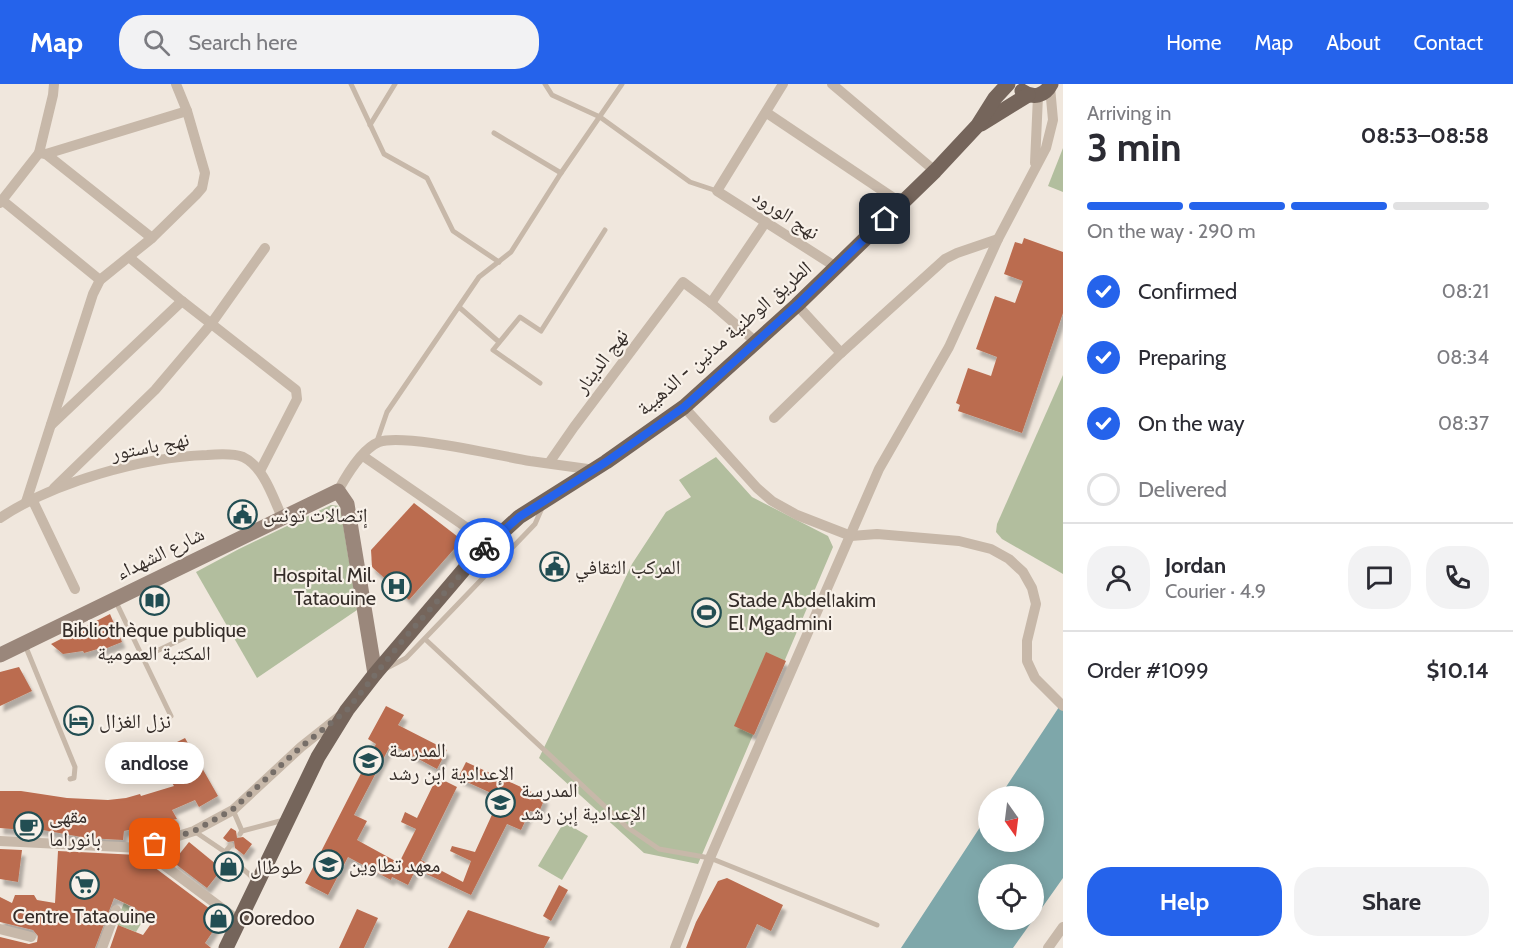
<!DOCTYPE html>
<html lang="en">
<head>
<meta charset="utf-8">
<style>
  body { margin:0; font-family:Cabin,"Noto Naskh Arabic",sans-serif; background:#f2f2f3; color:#2b2b33; height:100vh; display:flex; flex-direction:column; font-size:22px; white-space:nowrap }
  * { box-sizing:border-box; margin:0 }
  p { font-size:20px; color:#7c7c81 }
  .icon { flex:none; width:33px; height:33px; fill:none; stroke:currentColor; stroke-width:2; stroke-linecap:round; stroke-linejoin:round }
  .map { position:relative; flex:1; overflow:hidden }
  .side { display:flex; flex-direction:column; background:#fff; width:450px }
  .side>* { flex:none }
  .needle { width:39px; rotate:166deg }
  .buttons { position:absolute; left:978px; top:702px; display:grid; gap:12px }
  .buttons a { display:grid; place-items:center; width:66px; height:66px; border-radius:50%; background:#fff; box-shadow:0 3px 15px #0003; font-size:30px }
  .pin { position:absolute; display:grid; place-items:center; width:51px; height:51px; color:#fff; margin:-26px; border-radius:12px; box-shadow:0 3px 9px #0006 }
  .courier { position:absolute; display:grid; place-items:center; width:60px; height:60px; margin:-30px; border:4px solid #2563eb; border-radius:50%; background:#fff; color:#222; box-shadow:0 2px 8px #0007 }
  .bubble { position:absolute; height:42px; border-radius:21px; background:#fff; box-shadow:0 3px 15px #0003; font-size:20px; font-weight:700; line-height:42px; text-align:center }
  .head em { font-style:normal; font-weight:700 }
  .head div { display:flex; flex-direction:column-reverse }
  .head { display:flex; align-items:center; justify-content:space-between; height:102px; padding:0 24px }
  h1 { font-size:39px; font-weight:700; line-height:45px }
  .bar { display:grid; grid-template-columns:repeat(4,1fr); gap:9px 6px; align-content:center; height:72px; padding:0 24px }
  .bar i { height:8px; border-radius:4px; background:#e1e1e2 }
  .bar .on { background:#2563eb }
  .bar p { grid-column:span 4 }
  .line { display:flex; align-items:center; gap:15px; padding:0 24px; border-top:2px solid #e1e1e2 }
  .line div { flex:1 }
  .round { display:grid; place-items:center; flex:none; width:63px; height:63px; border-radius:24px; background:#f2f2f3 }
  ol { padding:0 24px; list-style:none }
  li { display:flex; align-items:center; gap:18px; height:66px }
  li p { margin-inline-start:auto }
  li .icon { padding:6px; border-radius:50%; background:#2563eb; color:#fff; stroke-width:4 }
  li:last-child { color:#7c7c81 }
  li i { width:33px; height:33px; border:3px solid #e1e1e2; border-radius:50% }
  .cta { display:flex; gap:12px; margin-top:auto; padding:12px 24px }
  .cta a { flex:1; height:69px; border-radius:24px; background:#2563eb; color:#fff; font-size:24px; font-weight:700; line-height:69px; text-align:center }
  .cta a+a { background:#f2f2f3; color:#2b2b33 }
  header { display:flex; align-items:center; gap:36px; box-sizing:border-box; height:84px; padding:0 30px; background:#2563eb; color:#fff }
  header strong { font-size:28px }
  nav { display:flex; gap:33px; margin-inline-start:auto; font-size:21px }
  .search { width:420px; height:54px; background:#f2f2f3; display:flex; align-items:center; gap:15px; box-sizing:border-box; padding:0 21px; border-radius:24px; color:#7c7c81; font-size:22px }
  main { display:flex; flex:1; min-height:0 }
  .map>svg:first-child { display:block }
</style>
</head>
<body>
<header>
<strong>Map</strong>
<div class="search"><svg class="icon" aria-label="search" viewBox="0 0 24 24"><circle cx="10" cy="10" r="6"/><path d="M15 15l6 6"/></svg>Search here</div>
<nav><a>Home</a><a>Map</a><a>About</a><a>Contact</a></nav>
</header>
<main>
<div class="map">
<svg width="1063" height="864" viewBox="0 0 1063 864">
  <defs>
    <filter id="shadow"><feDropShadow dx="3.5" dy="6" stdDeviation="1.5" flood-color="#0004"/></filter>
  </defs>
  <rect width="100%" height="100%" fill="#f0e7dd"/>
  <g fill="#b2be9e">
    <path d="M1063 64V108L1048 102Z"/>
    <path d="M1063 291V490L1002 455 996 448 997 440Z"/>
    <path d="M716 373 752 413 828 452 833 463 698 780 644 769 539 674 632 480 666 428 691 413 679 396Z"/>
    <path d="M331 421 340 422 357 526 257 594 196 488 239 465Z"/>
    <path d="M564 738 588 752 562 796 538 782Z"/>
    <path d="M124 819C132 823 136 829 144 835L136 848 115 840Z"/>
  </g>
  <path fill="#7ea7aa" d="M1063 617V794L1034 835V790H988V836H1033L1013 864H901L988 731V758H1034V712H1000Z"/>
  <g fill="#bb6c4f" filter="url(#shadow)">
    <path d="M1024 154 1063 168V229L1022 349 958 327 960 321 956 319 968 284 991 292 997 273 976 265 995 212 1015 219 1023 197 1004 190 1015 158 1022 160Z"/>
    <path d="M414 419 462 456 409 516 372 483 371 466Z"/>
    <path d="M110 530 122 558 102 566 101 564 84 569 83 567 63 570 51 560Z"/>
    <path d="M766 568 786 577 754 651 734 642Z"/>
    <path d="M19 583 32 607 0 622V588Z"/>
    <path d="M386 622 404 631 398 641 447 666 437 685 391 660 354 731 367 737 357 756 399 779 416 745 401 738 405 728 417 734 437 693 457 703 421 776 463 798 471 777 450 767 452 762 475 768 500 713 458 694 466 678 545 714 539 728 530 727 521 746 507 740 471 811 416 785 408 801 392 793 391 796 348 773 328 811 305 799 376 660 368 655Z"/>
    <path d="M185 654 218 712 199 723 195 716 172 726 177 735 124 747 123 756 87 754 37 745 36 747 0 744V707H21L67 714 108 716 126 714 140 710 141 712 174 702 172 699 183 691 169 662Z"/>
    <path d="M231 744 236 747 237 754 243 753 252 760 244 771 235 764 234 757 228 758 223 754Z"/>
    <path d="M189 758 222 785 207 804 173 778Z"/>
    <path d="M0 765 22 766 18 798 0 795Z"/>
    <path d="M58 767 138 771 222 834 205 859 211 864H110L118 841 143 851 153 837 133 823 114 814 95 864H0V853L29 860 37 858 38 852 33 846 0 838V813L12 819 15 811H34L37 816 55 819Z"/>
    <path d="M727 794 783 821 771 847 757 840 746 864H686L696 838 718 797Z"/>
    <path d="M559 801 568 806 551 837 543 832Z"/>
    <path d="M357 825 378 834 364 864H339Z"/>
    <path d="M468 826 538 850 550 853 544 864H448Z"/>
  </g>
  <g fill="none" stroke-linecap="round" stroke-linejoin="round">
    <g stroke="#c7b8a9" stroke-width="5">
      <path d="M351 0 384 70 427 94 453 147 499 178"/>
      <path d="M545 0 552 11 600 33 690 98 717 107"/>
      <path d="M370 41 395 0"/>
      <path d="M494 49 561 89"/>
      <path d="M459 223 499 258"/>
      <path d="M540 299 493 266 520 233 541 247 605 146"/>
      <path d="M377 357 387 328 479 193 511 168 561 89 622 0"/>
      <path d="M115 516 171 632"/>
      <path d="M425 555 627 743 659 765 710 774 877 841"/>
      <path d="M25 561 75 683 74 694 70 695"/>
      <path d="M144 573 203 545"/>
      <path d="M387 584 406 574 535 440 542 424"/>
      <path d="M233 726 242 747"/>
      <path d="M194 747 225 768"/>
      <path d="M240 750 242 747 284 736"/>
      <path d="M231 761 225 768 256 797"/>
    </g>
    <g stroke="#c7b8a9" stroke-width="10">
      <path d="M783 0 717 107 836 183"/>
      <path d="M832 0 935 87"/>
      <path d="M767 29 901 119"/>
      <path d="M39 69 53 11 54 0"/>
      <path d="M46 70 152 154"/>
      <path d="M1035 79 1038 12"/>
      <path d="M2 116 100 196"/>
      <path d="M0 119 39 69 46 70 187 27"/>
      <path d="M130 174 182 217 296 306 297 315 260 387"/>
      <path d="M711 219 765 139"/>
      <path d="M797 221 841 269"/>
      <path d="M684 323 757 404 772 417 797 431 851 452 877 450 959 457 991 465 1009 475 1023 488 1032 504 1036 520 1027 557V577L1035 594 1063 622"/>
      <path d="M774 334 841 269 945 175 957 169 998 155"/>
      <path d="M51 341 182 217"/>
      <path d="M363 372 489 459"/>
      <path d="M549 379 574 343 683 198 711 219 756 258"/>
      <path d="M54 404 155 306 211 240 265 164"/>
      <path d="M338 407C346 392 363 364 379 358 403 349 500 372 530 377 552 380 573 383 595 386"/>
      <path d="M32 415 75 505"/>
      <path d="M26 418 93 210 100 196 152 154 196 111 202 104 205 89 187 27 176 0"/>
      <path d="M0 434C54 398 143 373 207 371 219 370 233 369 243 373 264 383 273 414 282 433"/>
      <path d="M0 757 141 764 194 747 233 726 301 663 340 632"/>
      <path d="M141 764 239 837"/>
      <path d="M0 845 31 853"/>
      <path d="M102 864 116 826"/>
      <path d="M675 864 710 774 879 385 949 263 998 155 1046 64 1053 36 1050 3"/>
      <path d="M1048 864 1063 843"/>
    </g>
    <path stroke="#9a877b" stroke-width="15" d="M0 571 338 407 347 420 375 590"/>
    <g stroke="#75655b" stroke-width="15">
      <path d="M1022 7C1033 15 1045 12 1051 0"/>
      <path d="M981 40 1028 11"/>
      <path d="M226 864 318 673 347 626 375 590 472 476 519 433 606 378 684 323 797 221 935 87 978 41 995 14 1008 0"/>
    </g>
  </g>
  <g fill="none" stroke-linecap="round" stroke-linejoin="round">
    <path stroke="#766e68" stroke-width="6" stroke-dasharray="0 10.8" d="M155 760 194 747 232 726 301 663 347 626 403 556 484 464"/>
    <path stroke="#2563eb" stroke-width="8" d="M484 464 519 433 606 378 684 323 797 221 885 135"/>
  </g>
  <defs>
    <symbol id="civic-ring" viewBox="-11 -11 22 22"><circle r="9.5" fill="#f8f1e9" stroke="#224e53" stroke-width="1.5"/><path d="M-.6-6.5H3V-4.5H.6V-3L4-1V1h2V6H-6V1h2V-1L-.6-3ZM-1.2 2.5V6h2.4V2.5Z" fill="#224e53"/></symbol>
    <symbol id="hospital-ring" viewBox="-11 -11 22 22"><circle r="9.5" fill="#f8f1e9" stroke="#224e53" stroke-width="1.5"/><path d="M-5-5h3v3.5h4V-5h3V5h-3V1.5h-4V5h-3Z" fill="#224e53"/></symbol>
    <symbol id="library-ring" viewBox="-11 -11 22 22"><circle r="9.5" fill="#f8f1e9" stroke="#224e53" stroke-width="1.5"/><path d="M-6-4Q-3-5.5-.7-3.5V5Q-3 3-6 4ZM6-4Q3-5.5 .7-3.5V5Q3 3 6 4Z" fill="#224e53"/></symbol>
    <symbol id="stadium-ring" viewBox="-11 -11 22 22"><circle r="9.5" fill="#f8f1e9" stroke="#224e53" stroke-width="1.5"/><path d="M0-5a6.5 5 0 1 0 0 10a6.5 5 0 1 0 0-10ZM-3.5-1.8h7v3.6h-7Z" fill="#224e53"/></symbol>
    <symbol id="hotel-ring" viewBox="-11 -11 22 22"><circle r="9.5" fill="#f8f1e9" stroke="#224e53" stroke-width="1.5"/><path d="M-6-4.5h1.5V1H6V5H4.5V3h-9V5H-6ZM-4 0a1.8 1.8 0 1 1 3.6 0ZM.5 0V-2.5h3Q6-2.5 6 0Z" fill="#224e53"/></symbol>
    <symbol id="school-ring" viewBox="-11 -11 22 22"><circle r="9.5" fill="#f8f1e9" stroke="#224e53" stroke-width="1.5"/><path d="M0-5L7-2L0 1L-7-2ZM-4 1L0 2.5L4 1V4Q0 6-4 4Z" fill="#224e53"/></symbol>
    <symbol id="cafe-ring" viewBox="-11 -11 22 22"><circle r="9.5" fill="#f8f1e9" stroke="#224e53" stroke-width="1.5"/><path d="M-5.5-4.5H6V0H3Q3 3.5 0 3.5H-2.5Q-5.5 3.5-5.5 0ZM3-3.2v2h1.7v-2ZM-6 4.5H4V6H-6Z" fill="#224e53"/></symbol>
    <symbol id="shop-ring" viewBox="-11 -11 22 22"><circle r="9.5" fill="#f8f1e9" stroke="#224e53" stroke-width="1.5"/><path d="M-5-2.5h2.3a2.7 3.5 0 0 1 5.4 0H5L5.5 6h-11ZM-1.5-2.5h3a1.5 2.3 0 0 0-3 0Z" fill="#224e53"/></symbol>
    <symbol id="supermarket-ring" viewBox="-11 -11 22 22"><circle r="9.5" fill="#f8f1e9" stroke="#224e53" stroke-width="1.5"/><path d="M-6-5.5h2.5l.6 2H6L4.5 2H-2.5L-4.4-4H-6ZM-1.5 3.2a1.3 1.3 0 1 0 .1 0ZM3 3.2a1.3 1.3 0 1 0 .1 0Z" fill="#224e53"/></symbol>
  </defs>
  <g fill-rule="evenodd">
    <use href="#civic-ring" x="226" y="414" width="33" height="33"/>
    <use href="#civic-ring" x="538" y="466" width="33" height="33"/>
    <use href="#hospital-ring" x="380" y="486" width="33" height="33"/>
    <use href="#library-ring" x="138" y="500" width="33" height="33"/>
    <use href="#stadium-ring" x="690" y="512" width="33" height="33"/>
    <use href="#hotel-ring" x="62" y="620" width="33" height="33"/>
    <use href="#school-ring" x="352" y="660" width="33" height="33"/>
    <use href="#school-ring" x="484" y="702" width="33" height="33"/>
    <use href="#cafe-ring" x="12" y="726" width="33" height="33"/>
    <use href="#school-ring" x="312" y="764" width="33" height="33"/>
    <use href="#shop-ring" x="212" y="766" width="33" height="33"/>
    <use href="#supermarket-ring" x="68" y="784" width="33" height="33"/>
    <use href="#shop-ring" x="202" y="818" width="33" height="33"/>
  </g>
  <g text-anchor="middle" stroke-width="4.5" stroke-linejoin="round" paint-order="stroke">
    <g font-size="20" fill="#352d29" stroke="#f8f1e9">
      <text transform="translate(786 130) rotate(33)" y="7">نهج الورود</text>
      <text transform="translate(724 254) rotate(-41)" y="7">الطريق الوطنية مدنين - الذهيبة</text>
      <text transform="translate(601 277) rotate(-53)" y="7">نهج الدينار</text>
      <text transform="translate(150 362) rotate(-11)" y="7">نهج باستور</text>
      <text transform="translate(160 469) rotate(-26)" y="7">شارع الشهداء</text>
    </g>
    <g font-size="20" fill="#352d29" stroke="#f8f1e9" text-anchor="start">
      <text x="263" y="438">إتصالات تونس</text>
      <text x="575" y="490">المركب الثقافي</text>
      <text x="376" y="498" text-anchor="end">Hospital Mil.<tspan x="376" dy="23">Tataouine</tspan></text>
      <text x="728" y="523">Stade Abdelاakim<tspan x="728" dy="23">El Mgadmini</tspan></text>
      <text x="154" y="553" text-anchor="middle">Bibliothèque publique<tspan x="154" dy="23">المكتبة العمومية</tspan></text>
      <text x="99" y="644">نزل الغزال</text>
      <text x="389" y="673">المدرسة<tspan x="389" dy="23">الإعدادية ابن رشد</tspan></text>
      <text x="521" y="713">المدرسة<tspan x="521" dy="23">الإعدادية إبن رشد</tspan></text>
      <text x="49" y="739">مقهى<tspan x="49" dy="23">بانوراما</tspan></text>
      <text x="349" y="788">معهد تطاوين</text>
      <text x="250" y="790">طوطال</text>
      <text x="84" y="839" text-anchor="middle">Centre Tataouine</text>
      <text x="239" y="841">Ooredoo</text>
    </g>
  </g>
</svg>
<div class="buttons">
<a><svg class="needle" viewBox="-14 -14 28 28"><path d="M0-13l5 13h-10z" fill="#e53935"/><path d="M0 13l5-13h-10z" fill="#7c7c81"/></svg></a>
<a><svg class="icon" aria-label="locate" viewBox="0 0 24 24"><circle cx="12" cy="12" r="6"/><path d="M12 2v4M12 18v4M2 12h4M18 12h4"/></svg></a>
</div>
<div class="pin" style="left:155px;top:760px;background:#ea580c"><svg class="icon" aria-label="bag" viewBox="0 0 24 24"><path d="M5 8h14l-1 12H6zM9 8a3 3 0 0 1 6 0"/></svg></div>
<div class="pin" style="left:885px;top:135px;background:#1f2937"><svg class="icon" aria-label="home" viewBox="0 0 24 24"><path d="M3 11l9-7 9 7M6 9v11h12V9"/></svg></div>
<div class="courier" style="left:484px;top:464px"><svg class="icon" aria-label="bike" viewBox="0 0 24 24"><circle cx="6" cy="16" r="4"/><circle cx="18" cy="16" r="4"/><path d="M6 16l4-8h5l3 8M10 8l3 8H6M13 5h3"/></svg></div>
<div class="bubble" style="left:105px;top:658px;width:99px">andlose</div>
</div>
<section class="side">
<div class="head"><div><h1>3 min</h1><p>Arriving in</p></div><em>08:53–08:58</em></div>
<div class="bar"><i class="on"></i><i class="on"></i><i class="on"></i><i></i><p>On the way · 290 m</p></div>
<ol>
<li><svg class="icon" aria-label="check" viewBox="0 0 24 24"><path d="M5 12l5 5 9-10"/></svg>Confirmed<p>08:21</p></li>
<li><svg class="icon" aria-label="check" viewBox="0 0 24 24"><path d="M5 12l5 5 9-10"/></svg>Preparing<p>08:34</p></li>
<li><svg class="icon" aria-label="check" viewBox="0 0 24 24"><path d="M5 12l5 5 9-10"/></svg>On the way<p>08:37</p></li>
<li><i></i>Delivered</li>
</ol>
<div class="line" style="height:108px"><a class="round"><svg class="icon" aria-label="person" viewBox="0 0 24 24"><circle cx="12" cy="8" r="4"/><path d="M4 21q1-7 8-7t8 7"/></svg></a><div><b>Jordan</b><p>Courier · 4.9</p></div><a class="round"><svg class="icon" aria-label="chat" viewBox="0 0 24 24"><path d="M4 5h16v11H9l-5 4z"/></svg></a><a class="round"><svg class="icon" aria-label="phone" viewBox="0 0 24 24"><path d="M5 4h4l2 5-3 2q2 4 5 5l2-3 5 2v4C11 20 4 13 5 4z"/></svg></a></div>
<div class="line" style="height:78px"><div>Order #1099</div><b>$10.14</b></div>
<div class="cta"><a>Help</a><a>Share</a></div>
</section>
</main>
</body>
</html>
